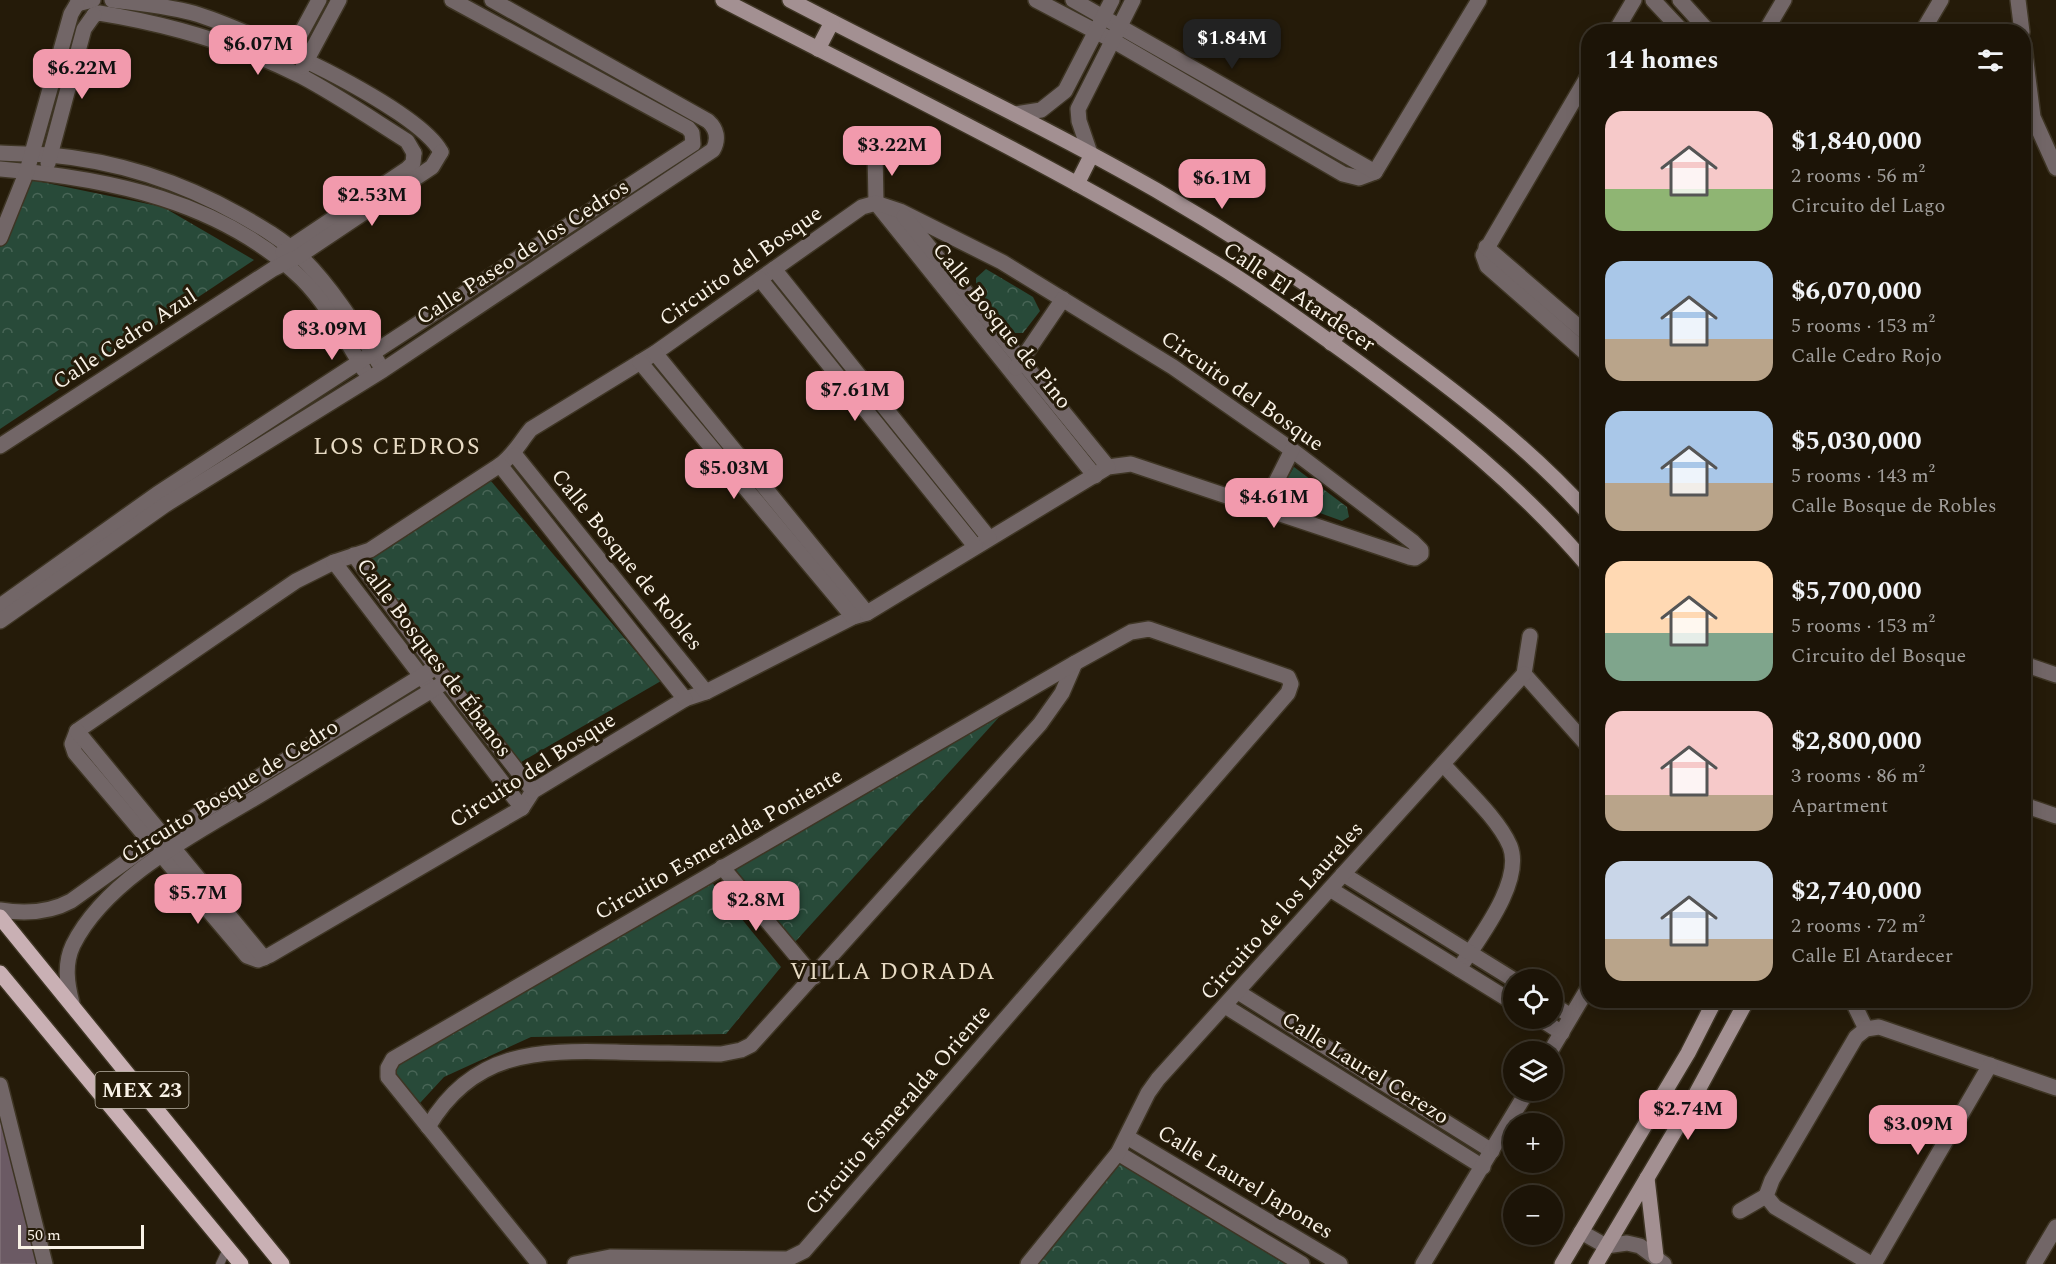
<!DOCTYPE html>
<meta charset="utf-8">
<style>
body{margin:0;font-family:Spectral,serif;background:#251d11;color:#f1f3f6;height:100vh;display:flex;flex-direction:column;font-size:22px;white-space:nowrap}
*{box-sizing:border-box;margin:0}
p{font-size:20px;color:#a09e9b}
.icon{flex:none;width:33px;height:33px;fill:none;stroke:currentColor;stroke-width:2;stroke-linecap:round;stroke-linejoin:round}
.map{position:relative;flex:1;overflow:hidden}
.sheet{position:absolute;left:1581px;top:24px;width:450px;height:984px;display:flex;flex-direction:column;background:#1c1407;border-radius:24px;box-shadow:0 3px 15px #0003,0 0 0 2px #3a3328}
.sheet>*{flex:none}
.buttons{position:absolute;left:1503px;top:969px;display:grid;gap:12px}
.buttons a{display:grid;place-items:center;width:60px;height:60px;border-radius:50%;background:#1c1407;box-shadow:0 3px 15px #0003,0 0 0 2px #3a3328;font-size:30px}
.scale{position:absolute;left:18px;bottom:15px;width:126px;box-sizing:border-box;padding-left:6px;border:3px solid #f9f2e7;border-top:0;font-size:16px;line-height:21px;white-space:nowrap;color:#f9f2e7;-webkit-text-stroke:4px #251b09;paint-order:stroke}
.price{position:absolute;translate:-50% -51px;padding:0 14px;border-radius:12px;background:#f29aad;color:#111;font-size:20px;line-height:39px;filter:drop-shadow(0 2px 3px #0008)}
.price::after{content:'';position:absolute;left:50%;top:36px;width:18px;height:14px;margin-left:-9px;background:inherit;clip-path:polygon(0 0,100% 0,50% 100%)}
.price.current{background:#222;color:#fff}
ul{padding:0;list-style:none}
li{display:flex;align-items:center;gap:18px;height:150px;padding:0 24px}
li span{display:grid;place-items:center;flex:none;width:168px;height:120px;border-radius:18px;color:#555}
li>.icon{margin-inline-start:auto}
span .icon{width:72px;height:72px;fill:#fffc;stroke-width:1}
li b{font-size:26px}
h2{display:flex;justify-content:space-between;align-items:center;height:72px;padding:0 24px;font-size:26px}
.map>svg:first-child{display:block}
.forest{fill:url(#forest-crowns)}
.building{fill:#6b5a64;stroke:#817278;stroke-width:1.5}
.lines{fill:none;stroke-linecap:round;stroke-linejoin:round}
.lane-casing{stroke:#3e3524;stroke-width:10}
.street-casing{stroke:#3e3524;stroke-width:18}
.secondary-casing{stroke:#3e3524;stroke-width:18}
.primary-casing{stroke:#3e3524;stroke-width:18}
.lane{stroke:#726667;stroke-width:8}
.street{stroke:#726667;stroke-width:15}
.secondary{stroke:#a39092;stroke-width:15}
.primary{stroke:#c9b0b4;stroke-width:15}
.labels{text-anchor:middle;stroke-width:6;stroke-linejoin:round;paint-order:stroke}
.shield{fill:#251b09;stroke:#b9b2a4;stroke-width:1.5}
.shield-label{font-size:21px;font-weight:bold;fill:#f9f2e7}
.street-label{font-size:22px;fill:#f9f2e7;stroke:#251b09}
.neighbourhood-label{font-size:24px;letter-spacing:1.5px;fill:#e8dbc4;stroke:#251b09}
</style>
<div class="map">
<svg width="2056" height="1264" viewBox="0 0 2056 1264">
<defs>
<pattern id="forest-crowns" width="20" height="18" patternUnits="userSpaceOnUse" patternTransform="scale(1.5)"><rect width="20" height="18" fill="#284a39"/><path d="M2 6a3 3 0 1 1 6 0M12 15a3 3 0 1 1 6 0" fill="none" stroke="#486556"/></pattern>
</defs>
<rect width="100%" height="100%" fill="#251b09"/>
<!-- forest -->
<g class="forest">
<polygon points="32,180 163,207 254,260 0,429 0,247"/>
<polygon points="986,269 1033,297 1040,311 1023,333 1015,333 976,289 976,278"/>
<polygon points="1294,467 1347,507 1349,517 1342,521 1276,497"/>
<polygon points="485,474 661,681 516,765 358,562"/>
<polygon points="1031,682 795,942 727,859"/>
<polygon points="710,880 781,967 726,1034 531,1037 444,1077 420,1103 388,1065"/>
<polygon points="1112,1157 1285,1264 1025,1264"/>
</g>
<!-- building -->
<polygon class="building" points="0,1118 39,1264 0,1264"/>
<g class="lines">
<defs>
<polyline id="lane" points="220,1264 228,1247"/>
<g id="street">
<path d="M 112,0 C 139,3 167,6 193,13 C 244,28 417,107 441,152"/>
<polyline points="1036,0 1112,40 1343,174 1359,178 1375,172 1479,0"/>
<polyline points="1073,0 1375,172"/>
<polyline points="1653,0 1683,32"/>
<polyline points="1680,0 1709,32"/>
<polyline points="2018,0 2022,32"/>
<polyline points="77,4 93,0"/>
<path d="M 94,15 L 99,13 C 168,24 237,44 301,76 C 337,95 372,119 407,141 L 414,153"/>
<polyline points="1615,32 1634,0"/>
<polyline points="1765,32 1784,0"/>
<polyline points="1922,32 1941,0"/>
<polyline points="2024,46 2033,117 2056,168"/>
<polyline points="286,61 319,0"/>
<polyline points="303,67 339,0"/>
<polyline points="1588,76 1483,255 1487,266 1588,355"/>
<polyline points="1015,114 1041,110 1065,91 1112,0"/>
<polyline points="875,151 876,203 1095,476"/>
<path d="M 0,153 C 17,154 33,154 50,155 C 117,161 181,182 240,215 C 261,227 282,239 300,256 C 331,286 355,325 378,362"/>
<polyline points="1091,156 1079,121 1078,109 1133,0"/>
<polyline points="48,163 84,29 94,15"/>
<path d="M 0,169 C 107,178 222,201 302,279 C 328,305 345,339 364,370"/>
<path d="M 876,203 L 900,211 L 1002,262 L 1173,367 L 1292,450 L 1413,542 L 1421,550 L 1421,554 L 1415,558 L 1409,557 L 1131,464 L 1108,467 L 867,613 L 853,617 L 706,692 L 685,699 L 533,791 L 522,808 L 270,955 L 258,960 L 247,956 L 75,753 L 72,744 L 77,731 L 296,581 L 334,562 L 370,550 L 500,465 C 514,455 520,442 531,429 L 655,353 L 862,207 Z"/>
<polyline points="904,216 1108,467"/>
<polyline points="0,238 27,171 71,14 77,4"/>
<polyline points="1486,247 1588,335"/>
<polyline points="283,252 407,169 413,163 414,153"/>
<polyline points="774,269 989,538"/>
<polyline points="760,279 975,546"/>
<polyline points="655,353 867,613"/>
<polyline points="640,362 853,617"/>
<polyline points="1016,368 1063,299"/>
<polyline points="0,446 273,269 299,256 432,167 441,152"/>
<polyline points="515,455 706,692"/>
<polyline points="500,465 685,699"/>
<polyline points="1263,508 1292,450"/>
<polyline points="354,555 436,667 533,791"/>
<polyline points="334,562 522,808"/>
<polyline points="0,606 157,494 693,144 692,133 688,128 452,0"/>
<path d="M 0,621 L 165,505 L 383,370 L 713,150 C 719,139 717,129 708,121 L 492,0"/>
<polyline points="2024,664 2056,675"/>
<polyline points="1524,674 1588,746"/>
<polyline points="1524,674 1530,636"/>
<polyline points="77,731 264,958"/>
<path d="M 1443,764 C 1463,787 1498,818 1510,846 C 1524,882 1478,939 1459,969"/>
<polyline points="2024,805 2056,816"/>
<polyline points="722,867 814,977"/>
<polyline points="1343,874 1514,980"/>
<polyline points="1330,889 1514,1003"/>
<path d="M 0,910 C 25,914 49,913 71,901 L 152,843 L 436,667"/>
<polyline points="1238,992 1492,1151"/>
<polyline points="1852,1000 1866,1029"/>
<path d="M 72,1003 C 67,984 64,964 73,945 C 108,875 203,830 268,790 C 327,754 387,717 447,681"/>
<polyline points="1552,1004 1571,1016"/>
<polyline points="1225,1006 1483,1167"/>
<polyline points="1539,1018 1562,1033"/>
<polyline points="1550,1052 1588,988"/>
<polyline points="0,1085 45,1264"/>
<path d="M 428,1127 C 473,1051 537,1050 616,1052 C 651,1053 686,1053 721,1054 L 741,1050 L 751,1045 L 1040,724 L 1062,693 L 1075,663"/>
<polyline points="1127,1137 1340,1264"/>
<polyline points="1118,1153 1302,1264"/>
<polyline points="1740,1211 1766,1196"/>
<polyline points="1581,1232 1606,1246 1627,1243 1640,1246 1664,1264"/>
<polyline points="539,1264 388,1077 388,1068 393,1059 1075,663 1131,632 1149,629 1288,677 1291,684 1288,693 804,1251 788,1259 610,1257 575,1264"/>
<polyline points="1028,1264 1118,1153 1148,1093 1158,1079 1524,674"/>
<polyline points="1423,1264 1528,1090"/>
<polyline points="1871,1264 1775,1207 1766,1196 1772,1180 1856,1037 1866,1029 1879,1027 2056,1088"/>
<polyline points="1874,1264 1990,1065"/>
<polyline points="2034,1264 2056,1227"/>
</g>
<g id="secondary">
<path d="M 723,0 C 889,86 1057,167 1216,264 C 1267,295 1315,331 1362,365 C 1445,426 1522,488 1588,566"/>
<path d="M 790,0 C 912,64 1037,122 1156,190 C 1240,239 1322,293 1400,351 C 1467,400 1533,452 1588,513"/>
<polyline points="818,49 832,22"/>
<polyline points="1077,184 1091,156"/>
<polyline points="1331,343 1352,316"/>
<polyline points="1647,1178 1656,1256"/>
<polyline points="1562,1264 1688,1053 1715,1000"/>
<polyline points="1596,1264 1685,1114 1747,1000"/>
</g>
<g id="primary">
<polyline points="0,917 282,1264"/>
<polyline points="0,973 241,1264"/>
</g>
</defs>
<!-- lane casing -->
<use href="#lane" class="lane-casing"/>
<!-- street casing -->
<use href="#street" class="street-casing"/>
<!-- secondary casing -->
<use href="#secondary" class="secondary-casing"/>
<!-- primary casing -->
<use href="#primary" class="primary-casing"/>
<!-- lane -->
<use href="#lane" class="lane"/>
<!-- street -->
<use href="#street" class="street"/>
<!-- secondary -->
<use href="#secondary" class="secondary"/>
<!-- primary -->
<use href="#primary" class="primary"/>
</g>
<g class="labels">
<!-- shield labels -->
<rect class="shield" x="95.5" y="1072" width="93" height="36" rx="4.5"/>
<g class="shield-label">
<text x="142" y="1097">MEX 23</text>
</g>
<!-- street labels -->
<g class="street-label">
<text transform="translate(522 251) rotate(-33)" y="8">Calle Paseo de los Cedros</text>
<text transform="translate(740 265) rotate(-35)" y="8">Circuito del Bosque</text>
<text transform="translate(1300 296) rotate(34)" y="8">Calle El Atardecer</text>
<text transform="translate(1003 325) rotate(51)" y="8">Calle Bosque de Pino</text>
<text transform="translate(124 338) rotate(-33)" y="8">Calle Cedro Azul</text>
<text transform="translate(1243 390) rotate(35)" y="8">Circuito del Bosque</text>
<text transform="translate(628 559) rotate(51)" y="8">Calle Bosque de Robles</text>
<text transform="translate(435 657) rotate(53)" y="8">Calle Bosques de Ébanos</text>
<text transform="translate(532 769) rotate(-33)" y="8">Circuito del Bosque</text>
<text transform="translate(229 790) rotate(-32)" y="8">Circuito Bosque de Cedro</text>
<text transform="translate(718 843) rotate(-30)" y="8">Circuito Esmeralda Poniente</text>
<text transform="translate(1281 910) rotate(-48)" y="8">Circuito de los Laureles</text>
<text transform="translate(1366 1067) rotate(32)" y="8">Calle Laurel Cerezo</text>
<text transform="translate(897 1109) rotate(-49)" y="8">Circuito Esmeralda Oriente</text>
<text transform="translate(1246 1181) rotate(31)" y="8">Calle Laurel Japones</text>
</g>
<!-- neighbourhood labels -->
<g class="neighbourhood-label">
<text x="397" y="454">LOS CEDROS</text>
<text x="893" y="979">VILLA DORADA</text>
</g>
</g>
</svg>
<div class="buttons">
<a><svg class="icon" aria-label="locate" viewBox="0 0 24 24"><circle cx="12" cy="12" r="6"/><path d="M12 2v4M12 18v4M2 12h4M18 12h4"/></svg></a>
<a><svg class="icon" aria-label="layers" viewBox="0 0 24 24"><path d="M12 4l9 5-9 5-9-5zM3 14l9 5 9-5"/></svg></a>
<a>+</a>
<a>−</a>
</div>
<div class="scale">50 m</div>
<b class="price current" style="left:1232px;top:70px">$1.84M</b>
<b class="price" style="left:258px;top:76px">$6.07M</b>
<b class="price" style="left:82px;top:100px">$6.22M</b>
<b class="price" style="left:892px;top:177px">$3.22M</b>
<b class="price" style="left:1222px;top:210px">$6.1M</b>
<b class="price" style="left:372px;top:227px">$2.53M</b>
<b class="price" style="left:332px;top:361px">$3.09M</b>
<b class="price" style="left:855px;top:422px">$7.61M</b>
<b class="price" style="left:734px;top:500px">$5.03M</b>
<b class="price" style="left:1274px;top:529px">$4.61M</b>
<b class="price" style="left:198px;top:925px">$5.7M</b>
<b class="price" style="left:756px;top:932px">$2.8M</b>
<b class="price" style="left:1688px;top:1141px">$2.74M</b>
<b class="price" style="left:1918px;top:1156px">$3.09M</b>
<section class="sheet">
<h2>14 homes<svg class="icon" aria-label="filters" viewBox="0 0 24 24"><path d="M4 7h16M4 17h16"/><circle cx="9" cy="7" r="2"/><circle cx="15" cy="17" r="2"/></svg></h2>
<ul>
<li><span style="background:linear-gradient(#f6c9c9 65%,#8fb573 0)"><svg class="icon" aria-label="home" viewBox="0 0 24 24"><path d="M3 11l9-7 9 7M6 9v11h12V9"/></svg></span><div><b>$1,840,000</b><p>2 rooms · 56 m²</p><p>Circuito del Lago</p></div></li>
<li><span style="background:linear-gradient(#a9c7e8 65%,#b9a48a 0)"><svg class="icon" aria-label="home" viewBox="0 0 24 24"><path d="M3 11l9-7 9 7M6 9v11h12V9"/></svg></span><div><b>$6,070,000</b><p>5 rooms · 153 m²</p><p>Calle Cedro Rojo</p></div></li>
<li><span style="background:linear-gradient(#a9c7e8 60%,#b9a48a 0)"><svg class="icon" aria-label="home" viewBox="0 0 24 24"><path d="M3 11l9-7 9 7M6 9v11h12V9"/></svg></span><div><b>$5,030,000</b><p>5 rooms · 143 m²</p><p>Calle Bosque de Robles</p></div></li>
<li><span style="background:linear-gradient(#ffd9b3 60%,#7fa58c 0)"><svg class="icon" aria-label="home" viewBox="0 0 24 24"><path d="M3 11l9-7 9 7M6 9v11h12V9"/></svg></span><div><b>$5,700,000</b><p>5 rooms · 153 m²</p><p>Circuito del Bosque</p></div></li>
<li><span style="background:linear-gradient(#f6c9c9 70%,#b9a48a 0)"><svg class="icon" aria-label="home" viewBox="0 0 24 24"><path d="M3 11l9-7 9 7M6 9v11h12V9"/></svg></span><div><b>$2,800,000</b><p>3 rooms · 86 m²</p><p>Apartment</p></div></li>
<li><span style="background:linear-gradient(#c9d6e8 65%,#b9a48a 0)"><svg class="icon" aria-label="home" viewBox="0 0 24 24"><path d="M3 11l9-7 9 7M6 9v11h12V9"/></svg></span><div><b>$2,740,000</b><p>2 rooms · 72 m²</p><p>Calle El Atardecer</p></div></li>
</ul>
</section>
</div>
